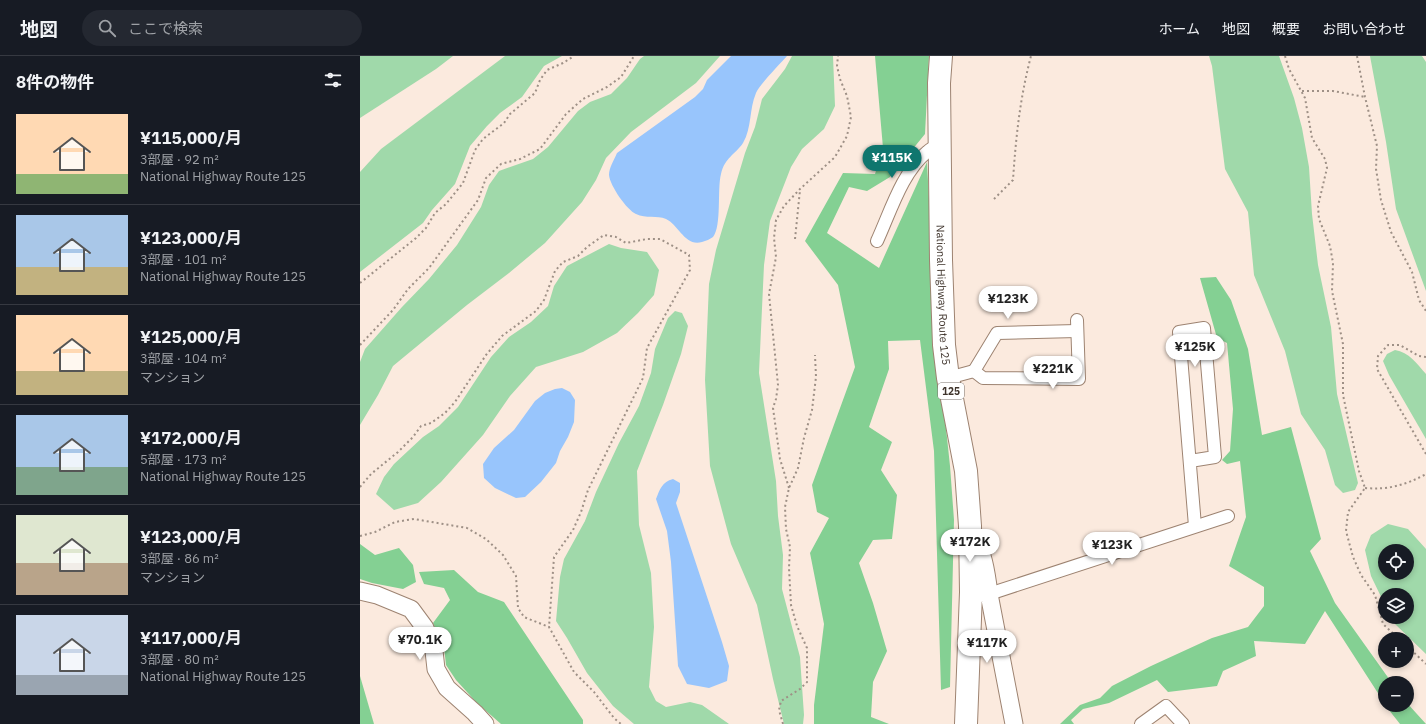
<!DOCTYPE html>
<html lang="ja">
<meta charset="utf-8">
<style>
body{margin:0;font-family:"IBM Plex Sans","Noto Sans JP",sans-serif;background:#242831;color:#f1f3f6;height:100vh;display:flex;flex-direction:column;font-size:15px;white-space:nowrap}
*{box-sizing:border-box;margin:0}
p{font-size:13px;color:#9ea1a6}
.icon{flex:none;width:22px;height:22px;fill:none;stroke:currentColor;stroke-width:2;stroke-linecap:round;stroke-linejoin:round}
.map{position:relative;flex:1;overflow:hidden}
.details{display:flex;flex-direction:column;background:#171b24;width:360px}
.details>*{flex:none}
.controls{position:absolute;left:1018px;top:488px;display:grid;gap:8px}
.controls a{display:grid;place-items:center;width:36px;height:36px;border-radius:50%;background:#171b24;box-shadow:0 2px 6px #0003;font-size:20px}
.price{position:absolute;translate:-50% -34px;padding:0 9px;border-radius:14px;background:#fff;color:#222;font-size:13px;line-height:26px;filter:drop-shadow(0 1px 2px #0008)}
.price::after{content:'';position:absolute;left:50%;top:24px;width:12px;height:9px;margin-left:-6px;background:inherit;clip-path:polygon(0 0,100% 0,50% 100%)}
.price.on{background:#0f766e;color:#fff}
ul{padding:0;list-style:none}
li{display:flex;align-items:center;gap:12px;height:100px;padding:0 16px}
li+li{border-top:1px solid #363941}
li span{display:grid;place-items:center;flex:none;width:112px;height:80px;border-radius:0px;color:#555}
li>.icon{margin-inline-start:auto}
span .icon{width:48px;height:48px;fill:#fffc;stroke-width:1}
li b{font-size:17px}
h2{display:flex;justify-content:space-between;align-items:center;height:48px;padding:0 16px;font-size:17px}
header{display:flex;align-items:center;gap:24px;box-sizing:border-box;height:56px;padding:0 20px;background:#171b24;border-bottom:1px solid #363941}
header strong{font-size:19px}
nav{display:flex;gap:22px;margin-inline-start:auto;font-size:14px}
.search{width:280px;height:36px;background:#242831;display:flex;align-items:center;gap:10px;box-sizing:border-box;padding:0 14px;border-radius:22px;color:#9ea1a6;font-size:15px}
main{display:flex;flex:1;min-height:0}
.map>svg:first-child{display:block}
.green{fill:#a0d9aa;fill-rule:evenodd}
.forest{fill:#84d093}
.water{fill:#98c5fc}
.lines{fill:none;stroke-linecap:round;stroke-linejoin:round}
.street-casing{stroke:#9d8371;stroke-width:14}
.secondary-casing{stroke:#9d8371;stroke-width:19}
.highway-casing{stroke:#9d8371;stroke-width:24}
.path{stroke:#9e9086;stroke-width:2;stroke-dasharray:2 3;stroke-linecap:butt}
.street{stroke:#fff;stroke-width:12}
.secondary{stroke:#fff;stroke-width:17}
.highway{stroke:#fff;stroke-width:22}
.labels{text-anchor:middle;stroke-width:4;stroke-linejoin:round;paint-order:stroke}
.shield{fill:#fff;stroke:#78706b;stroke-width:1}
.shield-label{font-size:10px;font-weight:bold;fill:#3e332b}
.street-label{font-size:11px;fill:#3e332b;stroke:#fff}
</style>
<header>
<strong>地図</strong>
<div class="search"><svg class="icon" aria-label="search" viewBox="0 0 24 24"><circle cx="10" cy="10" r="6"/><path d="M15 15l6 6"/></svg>ここで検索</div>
<nav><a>ホーム</a><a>地図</a><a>概要</a><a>お問い合わせ</a></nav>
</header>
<main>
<section class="details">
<h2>8件の物件<svg class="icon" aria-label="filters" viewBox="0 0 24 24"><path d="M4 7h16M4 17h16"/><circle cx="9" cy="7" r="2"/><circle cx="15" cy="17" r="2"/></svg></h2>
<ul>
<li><span style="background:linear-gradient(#ffd9b3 75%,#8fb573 0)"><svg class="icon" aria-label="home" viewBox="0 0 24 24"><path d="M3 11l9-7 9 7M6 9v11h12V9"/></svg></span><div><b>¥115,000/月</b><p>3部屋 · 92 m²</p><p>National Highway Route 125</p></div></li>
<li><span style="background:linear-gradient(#a9c7e8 65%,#c2b280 0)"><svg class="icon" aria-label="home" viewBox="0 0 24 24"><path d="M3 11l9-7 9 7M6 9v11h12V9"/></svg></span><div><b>¥123,000/月</b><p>3部屋 · 101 m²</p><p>National Highway Route 125</p></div></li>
<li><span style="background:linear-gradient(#ffd9b3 70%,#c2b280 0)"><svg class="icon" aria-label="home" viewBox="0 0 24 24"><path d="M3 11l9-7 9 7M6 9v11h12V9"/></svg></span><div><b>¥125,000/月</b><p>3部屋 · 104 m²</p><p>マンション</p></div></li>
<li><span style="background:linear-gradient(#a9c7e8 65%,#7fa58c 0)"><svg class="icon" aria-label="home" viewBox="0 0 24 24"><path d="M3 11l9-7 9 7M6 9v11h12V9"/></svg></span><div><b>¥172,000/月</b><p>5部屋 · 173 m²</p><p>National Highway Route 125</p></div></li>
<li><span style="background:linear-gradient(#dfe7d0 60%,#b9a48a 0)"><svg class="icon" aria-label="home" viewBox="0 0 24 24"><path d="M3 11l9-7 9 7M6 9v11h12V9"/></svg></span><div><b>¥123,000/月</b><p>3部屋 · 86 m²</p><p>マンション</p></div></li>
<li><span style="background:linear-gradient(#c9d6e8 75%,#9aa5b1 0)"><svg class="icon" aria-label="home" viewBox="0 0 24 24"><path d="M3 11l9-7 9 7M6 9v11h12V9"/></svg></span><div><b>¥117,000/月</b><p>3部屋 · 80 m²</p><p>National Highway Route 125</p></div></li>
</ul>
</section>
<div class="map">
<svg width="1066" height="668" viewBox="0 0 1066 668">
<rect width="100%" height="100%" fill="#fbeade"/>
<!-- green -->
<g class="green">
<polygon points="0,0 93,0 76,13 0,62"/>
<polygon points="145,0 202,0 184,10 162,41 140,57 127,70 110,90 95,128 72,154 63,167 0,216 0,116 21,93"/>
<polygon points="284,0 360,0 336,27 271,76 246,102 236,124 222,146 185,187 149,217 107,249 33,310 18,339 0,369 0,306 5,293 42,251 69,223 97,189 121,151 129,129 139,115 173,103 188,91 218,55 230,46 251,38 267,22 280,3"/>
<polygon points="432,0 473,0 475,50 464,73 442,93 431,111 410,165 404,209 399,317 416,425 418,460 423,499 422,533 440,601 444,659 443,668 424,668 413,623 397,549 371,488 350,410 345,324 349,228 356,194 385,97 395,71 402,43 425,13"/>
<polygon points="849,0 919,0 934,42 942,72 949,111 952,158 958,209 971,271 977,338 998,427 995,434 983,437 975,429 965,394 941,358 925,295 894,219 888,156 865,113 852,10"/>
<polygon points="1010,0 1062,0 1066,6 1066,235 1036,153 1026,86"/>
<polygon points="249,188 261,192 287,196 299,214 294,239 278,257 257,277 223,296 176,311 150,340 123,379 81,426 58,447 34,454 16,438 24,421 34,408 63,381 79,370 98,351 131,301 149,281 171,266 188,250 194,230 207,210"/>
<polygon points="315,255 322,257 328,270 321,298 303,349 277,415 279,469 291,517 294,571 289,631 296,645 306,651 330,646 342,649 369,668 274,668 253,650 227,617 207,582 196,565 200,521 204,503 225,465 236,436 259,387 279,350 291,317 295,293 308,262"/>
<path d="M 1035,294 C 1049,296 1057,308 1066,318 L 1066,383 L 1029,319 L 1023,305 L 1027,298 Z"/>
<path d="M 1028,468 L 1048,473 L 1066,493 L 1066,598 L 1035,568 L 1031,561 L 1047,561 L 1047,539 L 1025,539 L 1025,549 L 1011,520 L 1005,494 L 1011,479 ZM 1025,495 L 1047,495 L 1047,517 L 1025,517 Z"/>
</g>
<!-- forest -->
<g class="forest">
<polygon points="515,0 569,0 565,78 530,121 507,135 489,131 467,177 519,212 567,106 576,278 590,410 594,464 590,631 581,634 574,395 560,284 528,285 529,313 509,371 532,386 521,414 537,439 532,483 513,484 499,507 513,547 527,595 513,626 511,661 529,668 454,668 454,649 464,568 450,497 469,462 457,456 452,429 495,311 478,229 445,185 483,117 515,118 523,92"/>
<polygon points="856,221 871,244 888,293 902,379 931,371 961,483 950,495 975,547 1032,627 1025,627 1025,648 965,555 945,588 894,585 896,600 863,615 857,630 808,636 797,624 749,647 723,653 711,664 714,668 700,668 720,649 740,642 752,630 791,610 852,582 888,571 904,550 904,531 869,510 886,461 880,405 867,408 862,404 870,395 873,353 867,287 857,282 840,222"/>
<polygon points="0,488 15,499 39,492 53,509 56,526 43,533 12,527 0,523"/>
<polygon points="94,514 118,536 144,546 223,664 223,668 141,668 117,647 96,624 86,609 84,591 73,567 90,544 84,532 64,528 59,516"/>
<polygon points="0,620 14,668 0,668"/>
<polygon points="1047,647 1066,668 1040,668 1025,649 1047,649"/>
</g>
<!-- water -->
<g class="water">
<path d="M 371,0 L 427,0 C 420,8 400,28 396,37 C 389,53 392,72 383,87 C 375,99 365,101 361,118 C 357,133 362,170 353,181 C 350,183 346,185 342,186 C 325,191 319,169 306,163 C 297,159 286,163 276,158 C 267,154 250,130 249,119 C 249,112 254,104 257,97 L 335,41 L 343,33 L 347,24 Z"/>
<polygon points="202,332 210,336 215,344 214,366 208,381 200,395 196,407 181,426 165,441 156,442 135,432 124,422 123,408 134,392 154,374 175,345 185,337 195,333"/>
<path d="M 313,423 L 320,427 L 320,436 L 316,447 L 362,586 L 369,610 L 367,625 L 349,632 L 327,628 L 318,610 L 311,506 L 307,475 L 296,443 C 300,433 302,426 313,423 Z"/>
</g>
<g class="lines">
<defs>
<g id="street">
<path d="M 517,185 C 530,157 542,116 567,96 C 571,92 576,90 580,87"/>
<polyline points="614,315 637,277 717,275"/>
<polyline points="588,322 614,315 623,322 719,323 717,264"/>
<polyline points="830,405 855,401 844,272 819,276 835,470"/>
<polyline points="629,538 868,460"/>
<polyline points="781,668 806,650 823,668"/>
</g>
<g id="secondary">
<path d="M 612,474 C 623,497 626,513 629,538"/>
<polyline points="0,535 17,539 51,553 65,572 74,595 76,613 87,632 115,657 125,668"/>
<polyline points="611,536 629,538 654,668"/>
</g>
<g id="highway">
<path id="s1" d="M 581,0 L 579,27 L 581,204 L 584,289 L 588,322 L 606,415 L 610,470 L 611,536 L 606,668"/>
</g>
</defs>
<!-- street casing -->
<use href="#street" class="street-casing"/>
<!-- secondary casing -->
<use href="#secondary" class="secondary-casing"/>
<!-- highway casing -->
<use href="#highway" class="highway-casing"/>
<!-- path -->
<g class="path">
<polyline points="925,0 929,13 945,42 952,82 965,103 967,112 958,150 959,163 970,190 973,207 972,235 983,288 983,339 999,415 1005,432 988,456 986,475 993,501 1001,519 1015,539 1023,568 1039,583"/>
<polyline points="997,0 1005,41 1017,90 1016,113 1021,144 1031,176 1052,216 1059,244 1066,255"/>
<polyline points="942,35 973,35 1005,41"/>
<path d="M 634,143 L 653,124 C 656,80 660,42 671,0"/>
<polyline points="435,183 440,134"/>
<polyline points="0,227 56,182 66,172 75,157 86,148 103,127 115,94 123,83 144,67 150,58 175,37 180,24 187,14 203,7 214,0"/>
<polyline points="0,289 33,254 48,233 69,212 118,144 126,122 141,108 160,103 180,93 206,58 223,43 247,31 261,21 274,0"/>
<polyline points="1066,301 1059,300 1040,289 1028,289 1018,300 1017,313 1066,398"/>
<polyline points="0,431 11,418 38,396 53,381 61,370 71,367 85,357 95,346 126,299 142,280 176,255 184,244 195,215 203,206 218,200 227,191 244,179 256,181 266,187 287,183 300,183 329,199 330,214 287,292 283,322 228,434 221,456 213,474 194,501 189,571"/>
<polyline points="429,432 420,403 413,352 416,343 418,329 409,238 414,212 416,201 414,182 416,164 424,150 440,133 475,101 487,80 491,61 487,40 480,23 477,10 478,0"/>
<path d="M 1005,432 C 1028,434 1046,429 1066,418"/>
<polyline points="0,480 15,476 35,466 54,463 107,472 126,483 143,499 156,520 158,552 164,561 189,571 214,616 234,636 254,662 261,668"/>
<polyline points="1047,590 1066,608"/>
<polyline points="423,668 419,654 421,645 440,633 447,626 447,592 437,570 431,549 429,512 430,491 426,473 425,451 429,432 438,412 444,382 452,354 456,321 455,299"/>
</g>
<!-- street -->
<use href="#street" class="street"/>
<!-- secondary -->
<use href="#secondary" class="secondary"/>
<!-- highway -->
<use href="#highway" class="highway"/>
</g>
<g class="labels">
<!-- shield labels -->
<rect class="shield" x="578" y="327" width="26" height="16" rx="3"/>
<g class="shield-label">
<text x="591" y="339">125</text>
</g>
<!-- street labels -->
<g class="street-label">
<text dy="4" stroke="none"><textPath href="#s1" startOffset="239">National Highway Route 125</textPath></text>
</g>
</g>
</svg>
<div class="controls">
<a><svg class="icon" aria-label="locate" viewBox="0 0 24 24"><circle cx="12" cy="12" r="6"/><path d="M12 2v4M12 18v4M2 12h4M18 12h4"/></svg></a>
<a><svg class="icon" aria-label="layers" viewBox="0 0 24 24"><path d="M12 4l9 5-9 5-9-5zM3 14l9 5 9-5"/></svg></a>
<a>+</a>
<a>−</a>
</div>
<b class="price on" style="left:532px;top:123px">¥115K</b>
<b class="price" style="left:648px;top:264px">¥123K</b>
<b class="price" style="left:835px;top:312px">¥125K</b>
<b class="price" style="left:693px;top:334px">¥221K</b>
<b class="price" style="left:610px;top:507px">¥172K</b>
<b class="price" style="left:752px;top:510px">¥123K</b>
<b class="price" style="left:60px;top:605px">¥70.1K</b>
<b class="price" style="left:627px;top:608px">¥117K</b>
</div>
</main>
